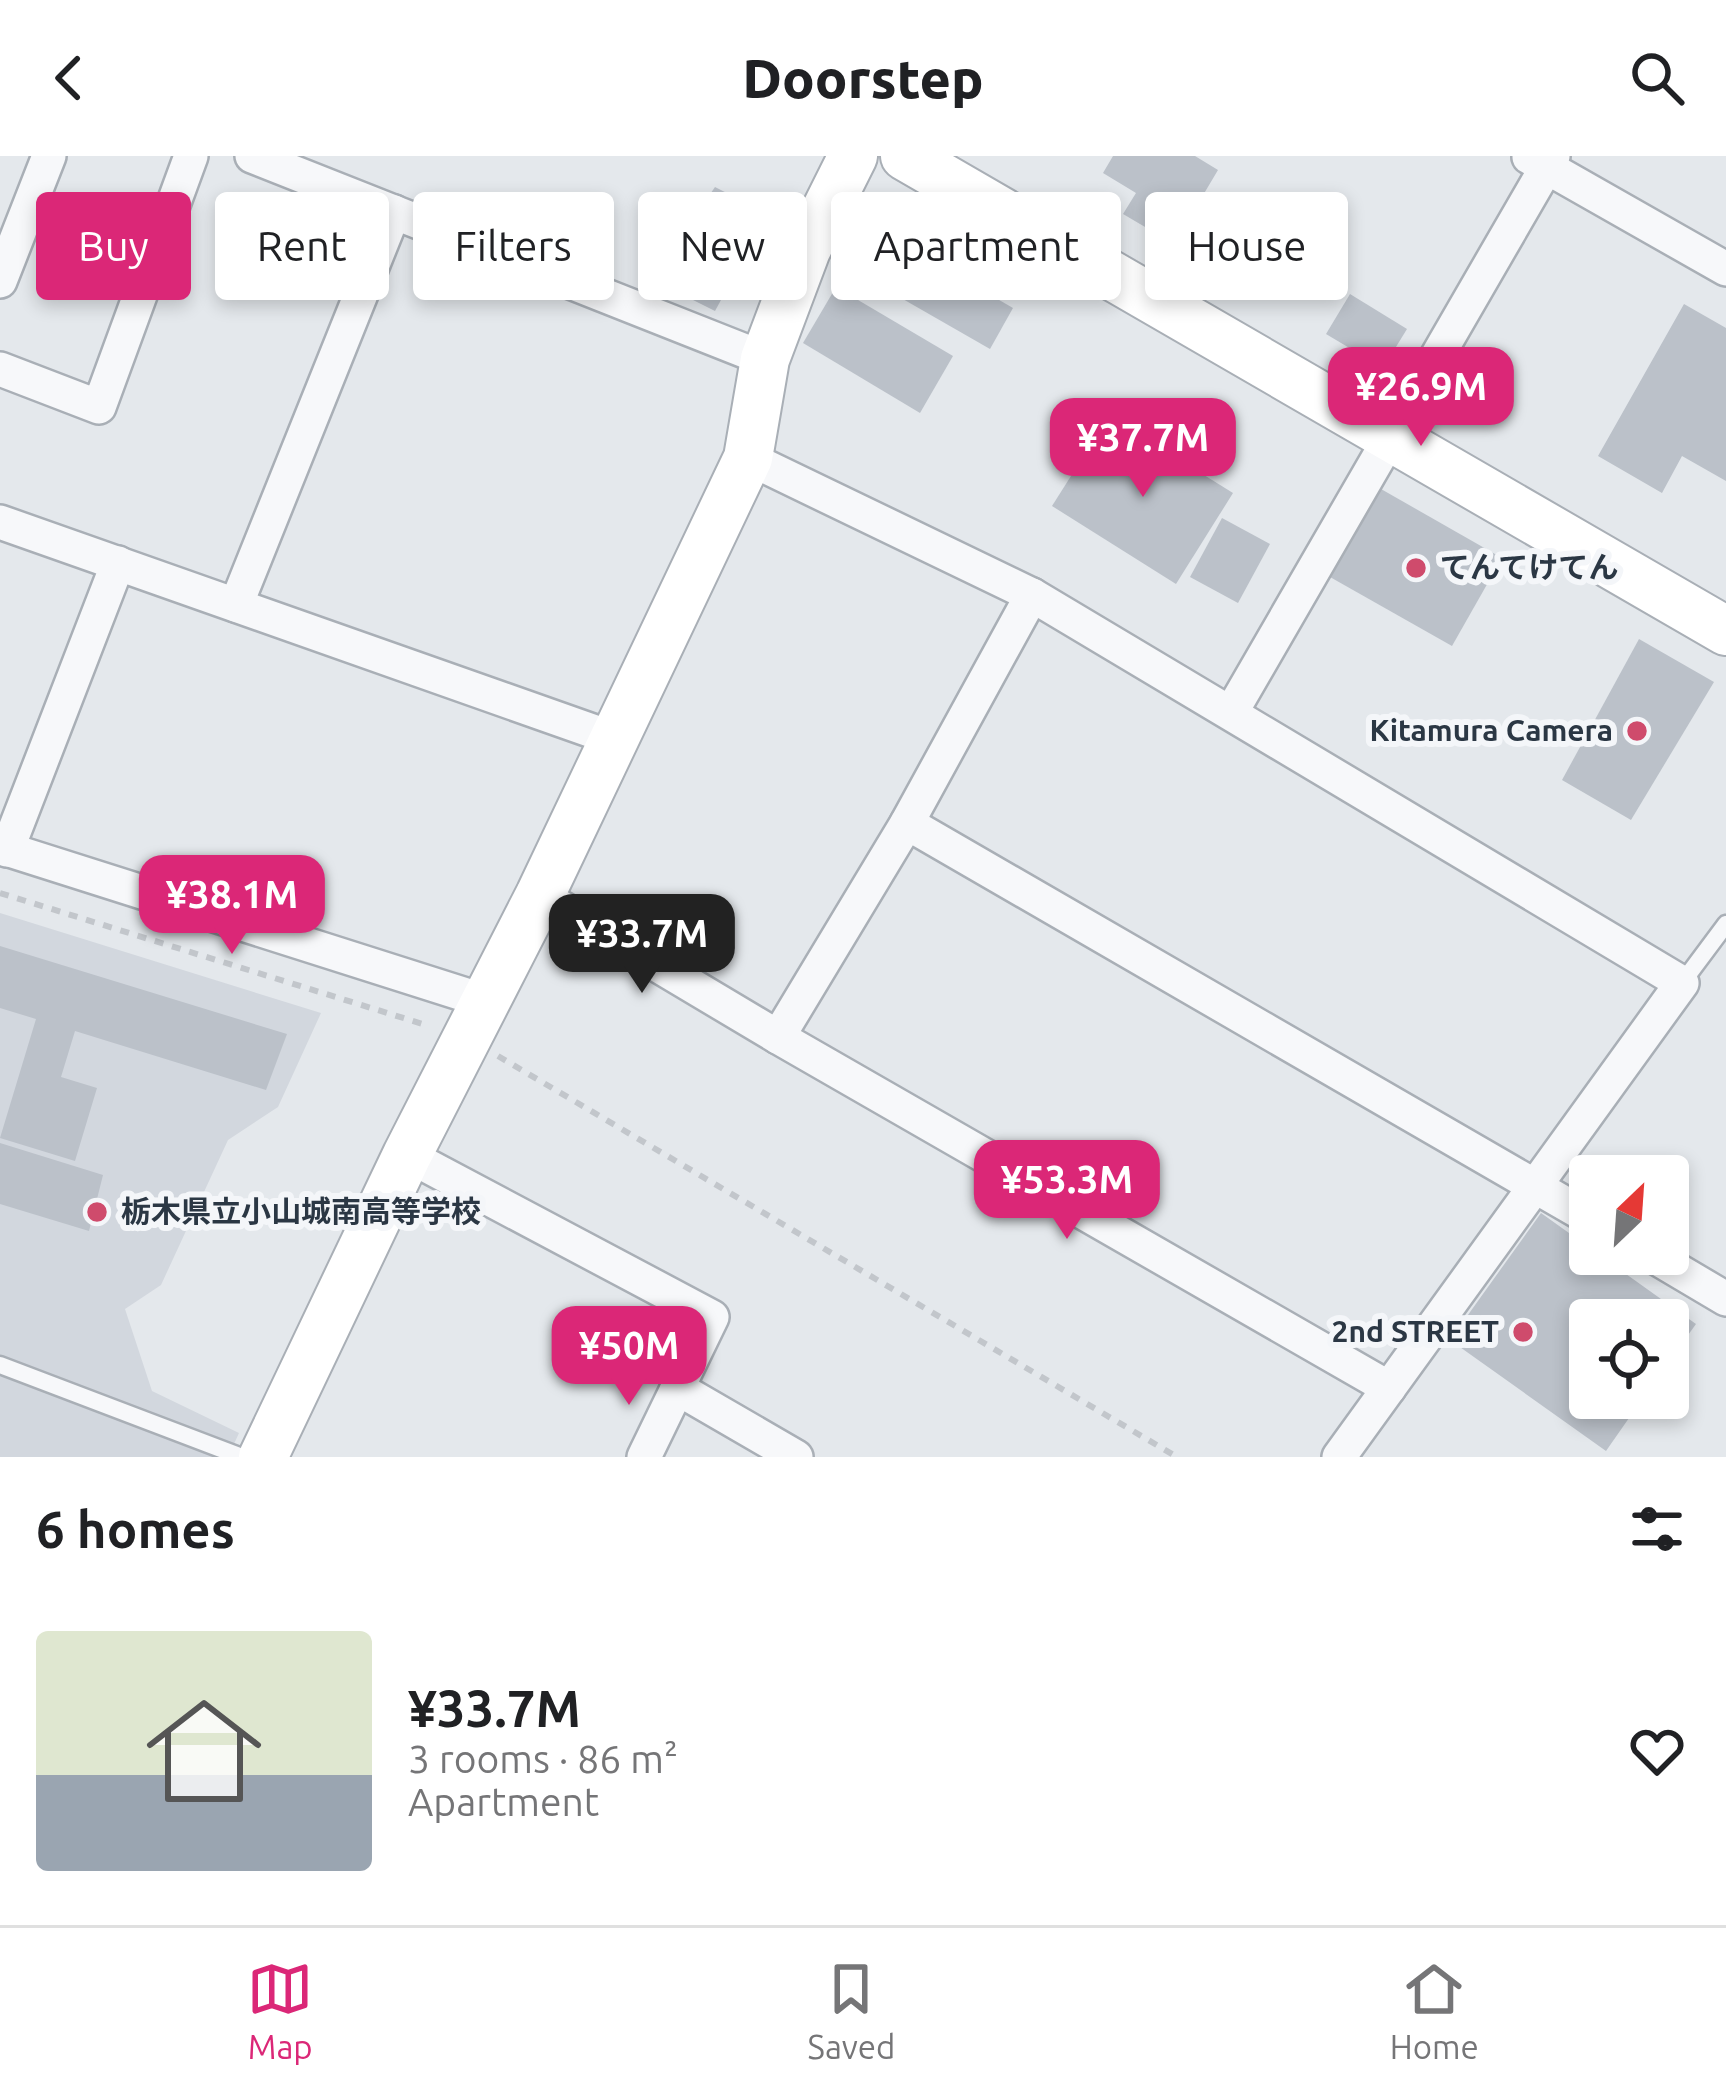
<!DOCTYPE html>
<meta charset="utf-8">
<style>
body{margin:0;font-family:Ubuntu,"Noto Sans JP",sans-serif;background:#f6f6f6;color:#202124;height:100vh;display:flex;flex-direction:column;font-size:45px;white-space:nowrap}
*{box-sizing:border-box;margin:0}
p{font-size:39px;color:#757577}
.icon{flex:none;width:66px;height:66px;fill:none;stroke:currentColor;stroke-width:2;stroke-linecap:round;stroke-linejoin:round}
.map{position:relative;height:1301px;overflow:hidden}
.side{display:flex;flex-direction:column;background:#fff;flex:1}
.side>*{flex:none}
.hud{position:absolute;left:36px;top:36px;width:1656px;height:108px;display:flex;gap:24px}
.needle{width:78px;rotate:25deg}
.tools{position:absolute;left:1569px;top:999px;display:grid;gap:24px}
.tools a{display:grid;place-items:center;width:120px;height:120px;border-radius:12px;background:#fff;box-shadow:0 6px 18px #0003;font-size:60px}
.price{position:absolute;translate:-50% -102px;padding:0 27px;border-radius:24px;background:#db2777;color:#fff;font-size:39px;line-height:78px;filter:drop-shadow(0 3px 6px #0008)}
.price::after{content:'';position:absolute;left:50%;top:72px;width:36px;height:27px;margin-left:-18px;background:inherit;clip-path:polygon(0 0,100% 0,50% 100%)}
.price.active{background:#222;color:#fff}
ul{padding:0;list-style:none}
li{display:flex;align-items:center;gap:36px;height:300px;padding:0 36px}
li span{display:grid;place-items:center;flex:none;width:336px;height:240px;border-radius:12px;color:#555}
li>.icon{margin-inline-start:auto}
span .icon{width:144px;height:144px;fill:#fffc;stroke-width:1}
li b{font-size:51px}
h2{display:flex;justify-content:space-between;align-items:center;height:144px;padding:0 36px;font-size:51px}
.tag{padding:0 42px;border-radius:12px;background:#fff;box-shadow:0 6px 18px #0003;font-size:42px;line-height:108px}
.tag.active{background:#db2777;color:#fff}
header{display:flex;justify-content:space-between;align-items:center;height:156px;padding:0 36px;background:#fff;font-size:54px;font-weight:800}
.menu{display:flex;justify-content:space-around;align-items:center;height:168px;border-top:3px solid #e0e0e0;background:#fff;font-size:33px;color:#757577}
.menu a{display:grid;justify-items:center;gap:6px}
.menu .active{color:#db2777}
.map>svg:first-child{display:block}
.built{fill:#d2d7de}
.building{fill:#bbc1c9}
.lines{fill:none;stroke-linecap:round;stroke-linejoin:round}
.lane-casing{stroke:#a9afb6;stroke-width:21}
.street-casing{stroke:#a9afb6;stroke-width:38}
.secondary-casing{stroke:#a9afb6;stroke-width:52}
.path{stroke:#c2c6cb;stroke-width:6;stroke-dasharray:9 9;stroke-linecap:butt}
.lane{stroke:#f7f8fa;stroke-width:16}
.street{stroke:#f7f8fa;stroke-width:33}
.secondary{stroke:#fff;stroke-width:48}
.poi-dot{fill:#cf4b6c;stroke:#f4f6f9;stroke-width:4.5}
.labels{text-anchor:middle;stroke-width:12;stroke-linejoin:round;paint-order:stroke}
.poi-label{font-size:30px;font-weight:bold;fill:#2b3744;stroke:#f4f6f9;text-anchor:start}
</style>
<header><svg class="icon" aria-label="back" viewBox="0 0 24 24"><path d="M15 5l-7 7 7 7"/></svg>Doorstep<svg class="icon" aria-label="search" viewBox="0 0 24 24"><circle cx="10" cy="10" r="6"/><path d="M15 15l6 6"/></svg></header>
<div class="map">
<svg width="1726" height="1301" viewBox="0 0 1726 1301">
<rect width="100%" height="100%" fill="#e4e8ec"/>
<!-- built -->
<polygon class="built" points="0,757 321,857 278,951 228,984 161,1129 125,1153 152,1235 239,1277 228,1301 0,1301"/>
<!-- building -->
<g class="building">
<polygon points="1113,0 1195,0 1218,14 1174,88 1123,58 1136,37 1103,17"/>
<polygon points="715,31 768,58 715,155 659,127 684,76"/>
<polygon points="871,70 1013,152 990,193 847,111"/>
<polygon points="836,131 953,200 920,257 803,187"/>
<polygon points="1350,138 1407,173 1383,212 1326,178"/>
<polygon points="1684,148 1726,172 1726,325 1682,300 1662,337 1598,300"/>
<polygon points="1109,260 1233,337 1176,428 1052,350"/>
<polygon points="1381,333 1502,402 1452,490 1330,421"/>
<polygon points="1222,362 1270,388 1238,447 1190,421"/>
<polygon points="1639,483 1714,526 1631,664 1562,624"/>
<polygon points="0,790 287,878 266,934 75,875 61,921 97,932 75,1005 0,982 36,863 0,852"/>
<polygon points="0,987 103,1019 89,1075 0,1048"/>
<polygon points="1541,1057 1590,1092 1590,1098 1598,1098 1696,1168 1668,1207 1668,1164 1590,1164 1590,1242 1643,1242 1606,1295 1450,1184"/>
</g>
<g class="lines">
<defs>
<g id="lane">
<polyline points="1682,827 1726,768"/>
<polyline points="0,1209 242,1301"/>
</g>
<g id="street">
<polyline points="252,0 765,203"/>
<polyline points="1529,1 1726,113"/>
<polyline points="0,125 49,0"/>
<polyline points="0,213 99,251 191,0"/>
<polyline points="748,302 1032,439 1682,827 1339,1301"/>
<polyline points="0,366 615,583"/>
<polyline points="236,449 394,56"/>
<polyline points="1232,555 1553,0"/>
<polyline points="907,667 1590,1062"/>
<polyline points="0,691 485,845"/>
<polyline points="7,694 118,407"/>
<polyline points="540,739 778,881 1389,1232"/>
<polyline points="778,881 907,667 1032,439"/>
<polyline points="407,999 712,1161 644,1301"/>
<polyline points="1650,1098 1726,1143"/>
<polyline points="677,1232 796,1301"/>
</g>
<g id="secondary">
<polyline points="905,0 1726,475"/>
<polyline points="263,1301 407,999 540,739 748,302 765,203 806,94 853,0"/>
</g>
</defs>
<!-- lane casing -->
<use href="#lane" class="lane-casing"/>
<!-- street casing -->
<use href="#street" class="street-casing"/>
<!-- secondary casing -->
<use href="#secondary" class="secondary-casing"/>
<!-- path -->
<g class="path">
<polyline points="0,737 426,869"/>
<polyline points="498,900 1177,1301"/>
</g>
<!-- lane -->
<use href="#lane" class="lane"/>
<!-- street -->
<use href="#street" class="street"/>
<!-- secondary -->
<use href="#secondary" class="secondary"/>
</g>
<!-- markers -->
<g class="poi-dot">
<circle cx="1416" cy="412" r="12"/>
<circle cx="1637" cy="575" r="12"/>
<circle cx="97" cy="1056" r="12"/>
<circle cx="1523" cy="1176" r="12"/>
</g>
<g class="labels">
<!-- poi labels -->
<g class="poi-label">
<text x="1440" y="422">てんてけてん</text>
<text x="1613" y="585" text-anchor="end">Kitamura Camera</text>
<text x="121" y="1066">栃木県立小山城南高等学校</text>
<text x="1499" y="1186" text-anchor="end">2nd STREET</text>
</g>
</g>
</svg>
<div class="tools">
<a><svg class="needle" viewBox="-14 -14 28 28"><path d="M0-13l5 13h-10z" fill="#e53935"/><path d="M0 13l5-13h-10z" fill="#757577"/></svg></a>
<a><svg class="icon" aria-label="locate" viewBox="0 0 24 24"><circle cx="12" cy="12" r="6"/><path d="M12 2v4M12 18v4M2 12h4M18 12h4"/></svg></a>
</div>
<b class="price" style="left:1421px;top:293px">¥26.9M</b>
<b class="price" style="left:1143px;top:344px">¥37.7M</b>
<b class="price" style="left:232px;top:801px">¥38.1M</b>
<b class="price active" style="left:642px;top:840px">¥33.7M</b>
<b class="price" style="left:1067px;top:1086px">¥53.3M</b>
<b class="price" style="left:629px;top:1252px">¥50M</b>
<div class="hud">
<a class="tag active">Buy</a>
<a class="tag">Rent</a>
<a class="tag">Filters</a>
<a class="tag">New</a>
<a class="tag">Apartment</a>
<a class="tag">House</a>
</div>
</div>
<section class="side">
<h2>6 homes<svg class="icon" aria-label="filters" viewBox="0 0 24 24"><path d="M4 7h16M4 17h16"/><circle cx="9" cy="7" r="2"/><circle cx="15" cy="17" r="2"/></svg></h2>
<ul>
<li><span style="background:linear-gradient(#dfe7d0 60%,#9aa5b1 0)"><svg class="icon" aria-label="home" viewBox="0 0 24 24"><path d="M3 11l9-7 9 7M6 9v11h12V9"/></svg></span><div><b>¥33.7M</b><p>3 rooms · 86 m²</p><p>Apartment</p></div><svg class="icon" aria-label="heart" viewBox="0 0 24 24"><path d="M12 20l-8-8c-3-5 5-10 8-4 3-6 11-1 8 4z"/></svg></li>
</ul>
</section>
<nav class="menu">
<a class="active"><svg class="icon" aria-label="map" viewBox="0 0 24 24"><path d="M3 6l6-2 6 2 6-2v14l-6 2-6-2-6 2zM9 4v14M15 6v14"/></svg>Map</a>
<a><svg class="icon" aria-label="saved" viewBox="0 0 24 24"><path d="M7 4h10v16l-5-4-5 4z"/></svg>Saved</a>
<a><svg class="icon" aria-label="home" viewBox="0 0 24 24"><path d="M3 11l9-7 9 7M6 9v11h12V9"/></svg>Home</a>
</nav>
